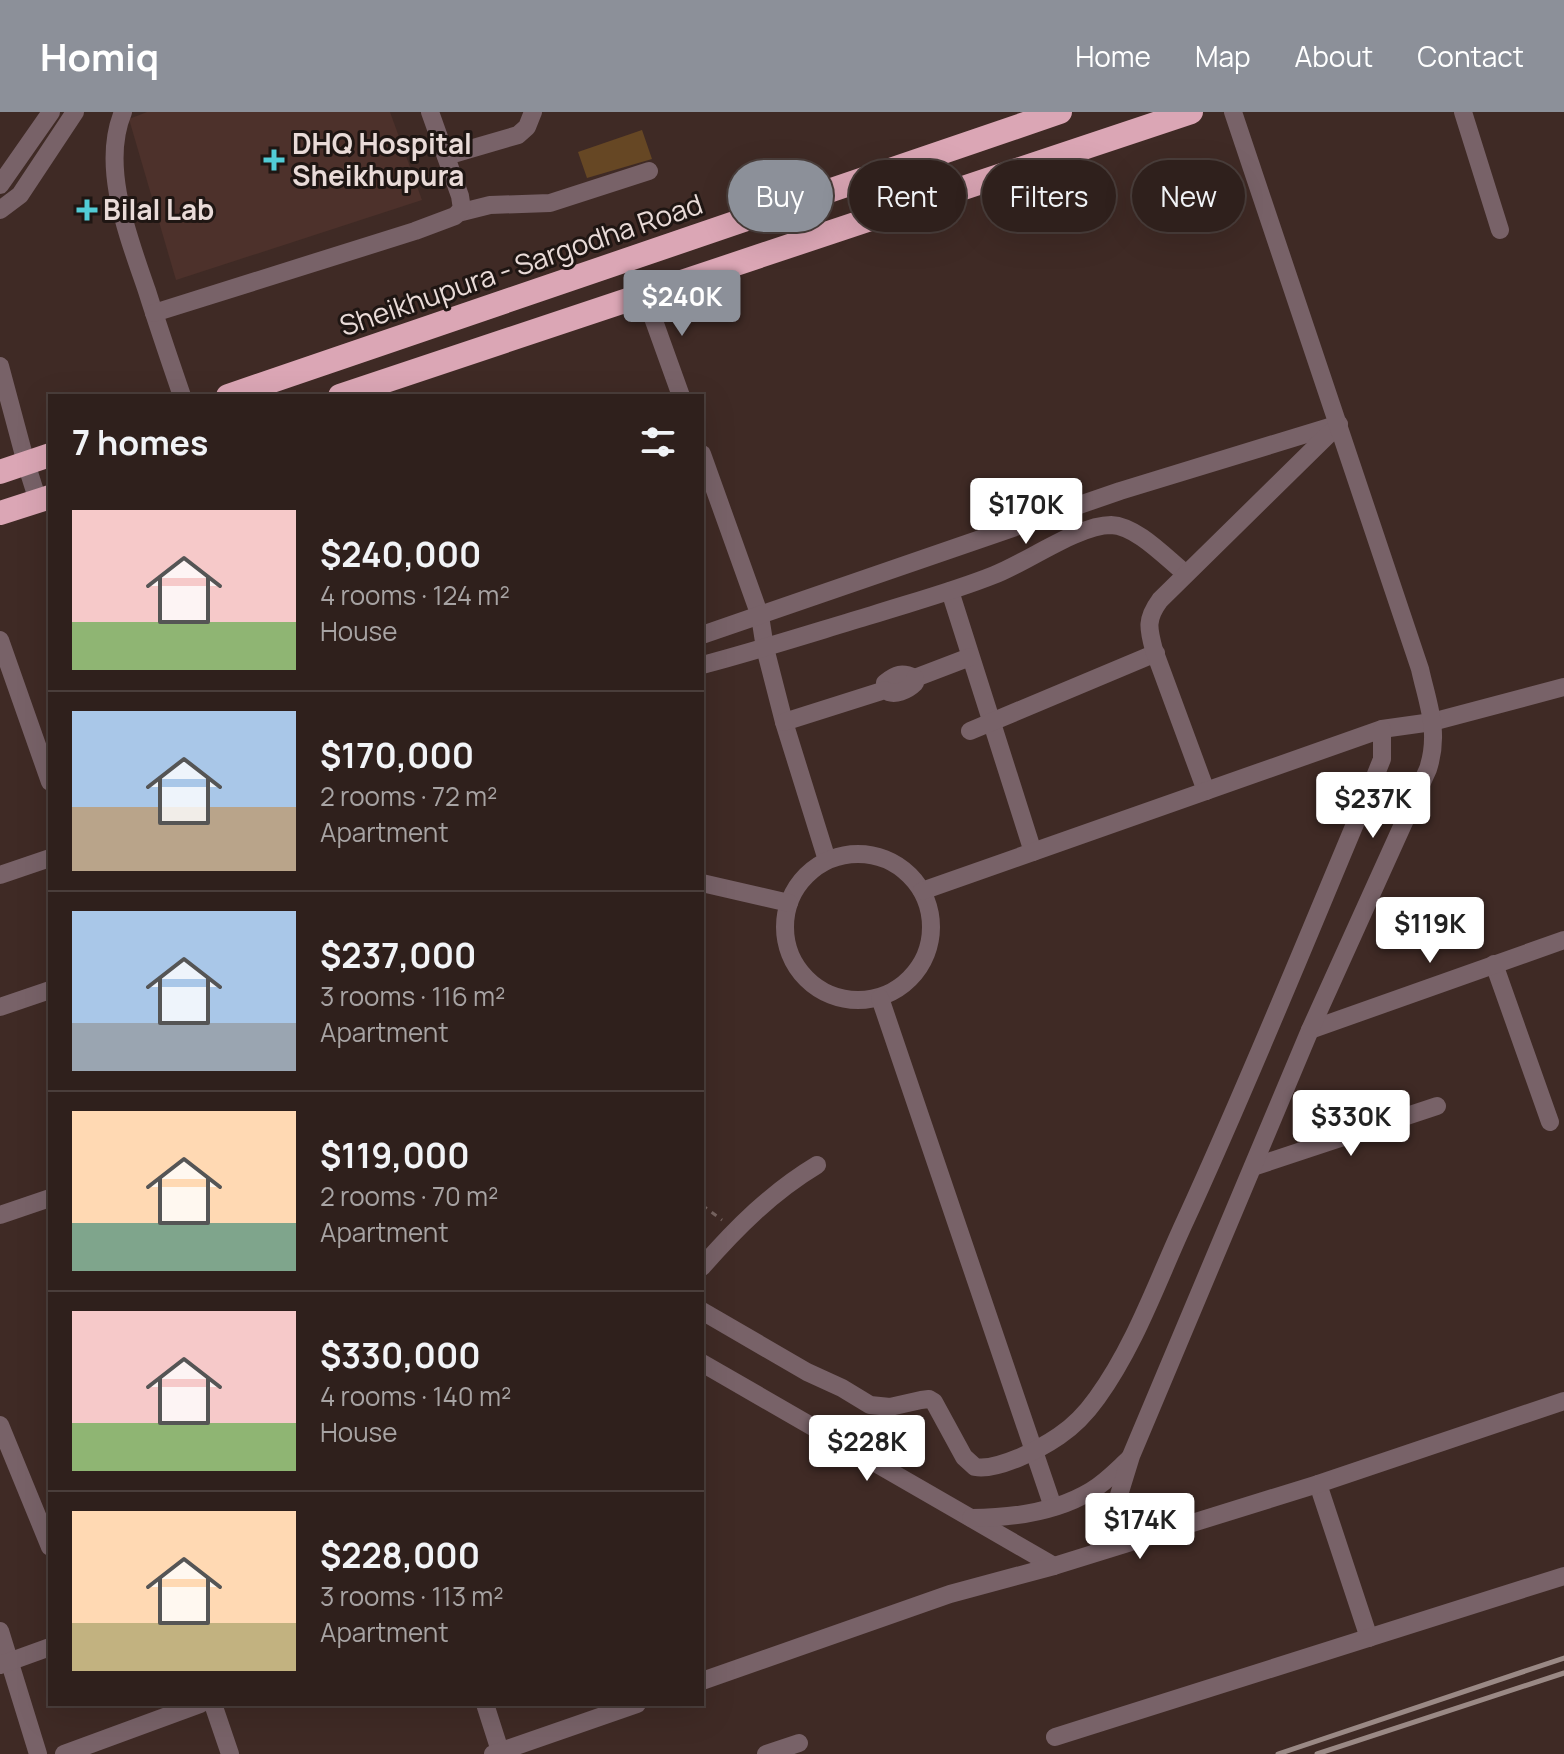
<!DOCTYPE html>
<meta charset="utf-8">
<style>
body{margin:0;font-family:Manrope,sans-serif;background:#372825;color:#f1f3f6;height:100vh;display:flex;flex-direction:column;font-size:30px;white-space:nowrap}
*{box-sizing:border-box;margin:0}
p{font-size:26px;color:#a7a3a3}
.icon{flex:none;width:44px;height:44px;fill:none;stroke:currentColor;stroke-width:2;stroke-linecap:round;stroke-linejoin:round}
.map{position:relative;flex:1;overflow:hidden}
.details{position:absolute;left:48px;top:282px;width:656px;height:1312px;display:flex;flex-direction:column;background:#2f201c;border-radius:0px;box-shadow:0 8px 32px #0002,0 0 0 2px #4a3e3b}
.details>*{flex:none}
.banner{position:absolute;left:728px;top:48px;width:716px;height:72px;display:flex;gap:16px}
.price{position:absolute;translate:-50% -68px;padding:0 18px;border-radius:8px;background:#fff;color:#222;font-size:26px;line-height:52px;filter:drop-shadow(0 2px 4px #0008)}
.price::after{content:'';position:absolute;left:50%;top:48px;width:24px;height:18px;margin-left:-12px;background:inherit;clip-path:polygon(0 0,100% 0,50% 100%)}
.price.current{background:#8c9099;color:#fff}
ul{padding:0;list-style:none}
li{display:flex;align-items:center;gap:24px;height:200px;padding:0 24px}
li+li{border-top:2px solid #4a3e3b}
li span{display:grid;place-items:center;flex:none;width:224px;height:160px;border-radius:0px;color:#555}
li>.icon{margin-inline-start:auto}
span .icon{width:96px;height:96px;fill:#fffc;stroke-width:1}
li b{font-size:34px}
h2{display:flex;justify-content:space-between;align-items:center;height:96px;padding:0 24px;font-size:34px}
.tag{padding:0 28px;border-radius:36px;background:#2f201c;box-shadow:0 8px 32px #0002,0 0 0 2px #4a3e3b;font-size:28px;line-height:72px}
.tag.current{background:#8c9099;color:#fff}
header{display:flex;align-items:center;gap:48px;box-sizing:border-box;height:112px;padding:0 40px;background:#8c9099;color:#fff}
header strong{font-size:38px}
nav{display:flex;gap:44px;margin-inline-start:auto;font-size:28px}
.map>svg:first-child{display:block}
.built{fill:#4d312b}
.building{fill:#664724}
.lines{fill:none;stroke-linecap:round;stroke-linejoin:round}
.path{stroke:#786561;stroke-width:3;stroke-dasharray:6 6;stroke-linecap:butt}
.minor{stroke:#786268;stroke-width:18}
.highway{stroke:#dba6b5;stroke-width:24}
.rail{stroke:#9a8985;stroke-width:5}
.poi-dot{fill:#52ccd6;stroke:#1f1613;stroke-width:3}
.labels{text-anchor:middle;stroke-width:6;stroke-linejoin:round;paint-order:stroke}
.poi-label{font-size:28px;font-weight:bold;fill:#e9dbd8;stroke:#1f1613;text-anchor:start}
.street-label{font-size:28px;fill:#e9dbd8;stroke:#1f1613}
</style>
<header>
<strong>Homiq</strong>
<nav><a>Home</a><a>Map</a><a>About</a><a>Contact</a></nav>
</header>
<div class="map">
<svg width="1564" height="1642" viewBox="0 0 1564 1642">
<rect width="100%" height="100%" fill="#3f2a25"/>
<!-- built -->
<polygon class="built" points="147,0 390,0 422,88 176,168 129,7"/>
<!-- building -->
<polygon class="building" points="642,18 652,47 587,66 578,40"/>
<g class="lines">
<!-- path -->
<polyline class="path" points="702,1093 722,1108"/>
<!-- minor -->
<g class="minor">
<path d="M 123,0 C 100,55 129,126 147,179 C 158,214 170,249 182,284"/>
<polyline points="1463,0 1500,118"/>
<polyline points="446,44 518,23 527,15 533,0"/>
<polyline points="0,73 51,0"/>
<polyline points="0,98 20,83 75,0"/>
<polyline points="458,101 490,93 550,91 649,59"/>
<polyline points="644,181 681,284"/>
<polyline points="154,201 415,119 455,104 462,97 460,84 430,0"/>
<polyline points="0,254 26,351 38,389"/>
<polyline points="702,342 760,504 765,536 784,610 827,748"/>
<polyline points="950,479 1033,740"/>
<polyline points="702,523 1120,379 1339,312"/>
<polyline points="0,528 50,670"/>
<path d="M 702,553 C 759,538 815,520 872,503 C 913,490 954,479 994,463 C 1026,451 1078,413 1111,413 C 1137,414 1166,446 1186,462"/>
<path d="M 885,578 L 885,571 C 896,562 902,560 915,566 L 970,545"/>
<path d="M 784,610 L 885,578 C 894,585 908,578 915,571 L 915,566"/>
<polyline points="970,619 1156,541"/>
<path d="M 1206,679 L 1154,538 C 1148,516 1146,507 1160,488 L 1337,314"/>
<circle cx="858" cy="815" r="73"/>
<polyline points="0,763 50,746"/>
<polyline points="702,771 789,791"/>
<polyline points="922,779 1382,617 1432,610 1564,575"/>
<polyline points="1494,852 1550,1010"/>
<polyline points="880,886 1053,1395"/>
<polyline points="0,895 50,878"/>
<polyline points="1310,918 1564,828"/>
<polyline points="1253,1055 1437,994"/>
<polyline points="0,1103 50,1086"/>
<path d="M 702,1155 C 736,1116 772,1080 817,1053"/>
<path d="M 702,1199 L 807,1260 L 842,1276 L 870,1293 L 890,1295 L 921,1288 L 929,1287 L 934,1290 L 964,1345 L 975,1355 C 998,1359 1040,1337 1059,1324 C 1074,1314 1087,1300 1097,1286 C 1136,1232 1158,1167 1186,1107 C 1253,961 1313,811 1376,662 L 1382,647 L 1382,617"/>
<polyline points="702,1251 1054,1454"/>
<polyline points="0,1313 50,1435"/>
<polyline points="1318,1372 1369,1526"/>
<path d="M 971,1406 C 1011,1406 1056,1400 1091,1379 C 1106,1370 1117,1358 1129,1347"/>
<path d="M 1102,1438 L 1131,1344 L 1310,918 L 1428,657 C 1440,620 1428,593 1420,557 L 1233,0"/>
<polyline points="0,1519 38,1642"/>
<polyline points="0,1553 50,1535"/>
<polyline points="702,1569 950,1482 1054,1454 1318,1372 1564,1289"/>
<polyline points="213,1592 230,1642"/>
<polyline points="485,1592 501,1642"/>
<polyline points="1055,1625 1564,1464"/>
<polyline points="64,1642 200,1592"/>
<polyline points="493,1642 637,1592"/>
<polyline points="766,1642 799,1631"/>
</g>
<!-- highway -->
<g class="highway">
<polyline points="228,284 1060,0"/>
<polyline points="340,284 1191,0"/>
<polyline points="0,360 50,343"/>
<polyline points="0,401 50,385"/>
</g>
<!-- rail -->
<g class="rail">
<polyline points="1278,1642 1564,1546"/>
<polyline points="1317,1642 1564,1561"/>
</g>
</g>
<!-- markers -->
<g class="poi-dot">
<path d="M270 36h8v8h8v8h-8v8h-8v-8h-8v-8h8z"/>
<path d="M83 86h8v8h8v8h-8v8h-8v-8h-8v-8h8z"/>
</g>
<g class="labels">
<!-- poi labels -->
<g class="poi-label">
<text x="292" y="42">DHQ Hospital<tspan x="292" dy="32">Sheikhupura</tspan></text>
<text x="103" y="108">Bilal Lab</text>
</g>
<!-- street labels -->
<g class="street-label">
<text transform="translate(521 153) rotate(-19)" y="10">Sheikhupura - Sargodha Road</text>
</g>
</g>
</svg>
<b class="price current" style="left:682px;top:226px">$240K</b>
<b class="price" style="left:1026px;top:434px">$170K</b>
<b class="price" style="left:1373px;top:728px">$237K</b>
<b class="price" style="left:1430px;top:853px">$119K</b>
<b class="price" style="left:1351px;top:1046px">$330K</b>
<b class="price" style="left:867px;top:1371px">$228K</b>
<b class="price" style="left:1140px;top:1449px">$174K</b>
<div class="banner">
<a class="tag current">Buy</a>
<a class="tag">Rent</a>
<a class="tag">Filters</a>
<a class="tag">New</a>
</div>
<section class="details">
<h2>7 homes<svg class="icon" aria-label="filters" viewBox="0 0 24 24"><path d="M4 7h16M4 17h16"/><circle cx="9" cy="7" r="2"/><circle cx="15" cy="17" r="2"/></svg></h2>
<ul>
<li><span style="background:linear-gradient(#f6c9c9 70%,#8fb573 0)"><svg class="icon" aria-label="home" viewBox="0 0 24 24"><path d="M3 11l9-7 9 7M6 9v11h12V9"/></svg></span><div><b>$240,000</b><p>4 rooms · 124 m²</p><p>House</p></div></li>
<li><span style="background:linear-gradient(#a9c7e8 60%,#b9a48a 0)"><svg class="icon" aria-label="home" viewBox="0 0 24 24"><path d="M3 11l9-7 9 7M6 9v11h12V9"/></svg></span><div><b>$170,000</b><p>2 rooms · 72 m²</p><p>Apartment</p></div></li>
<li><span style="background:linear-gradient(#a9c7e8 70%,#9aa5b1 0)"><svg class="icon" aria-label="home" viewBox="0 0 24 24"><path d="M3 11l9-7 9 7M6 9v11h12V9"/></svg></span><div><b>$237,000</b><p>3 rooms · 116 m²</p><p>Apartment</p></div></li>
<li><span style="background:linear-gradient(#ffd9b3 70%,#7fa58c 0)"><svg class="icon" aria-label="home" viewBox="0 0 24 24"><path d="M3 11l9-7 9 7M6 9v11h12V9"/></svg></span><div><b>$119,000</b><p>2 rooms · 70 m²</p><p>Apartment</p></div></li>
<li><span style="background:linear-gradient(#f6c9c9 70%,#8fb573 0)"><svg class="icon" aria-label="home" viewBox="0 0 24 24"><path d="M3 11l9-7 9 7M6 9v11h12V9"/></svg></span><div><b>$330,000</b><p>4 rooms · 140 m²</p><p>House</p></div></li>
<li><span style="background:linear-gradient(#ffd9b3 70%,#c2b280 0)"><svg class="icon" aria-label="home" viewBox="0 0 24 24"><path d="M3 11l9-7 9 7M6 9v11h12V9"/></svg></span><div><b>$228,000</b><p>3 rooms · 113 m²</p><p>Apartment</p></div></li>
</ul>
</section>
</div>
